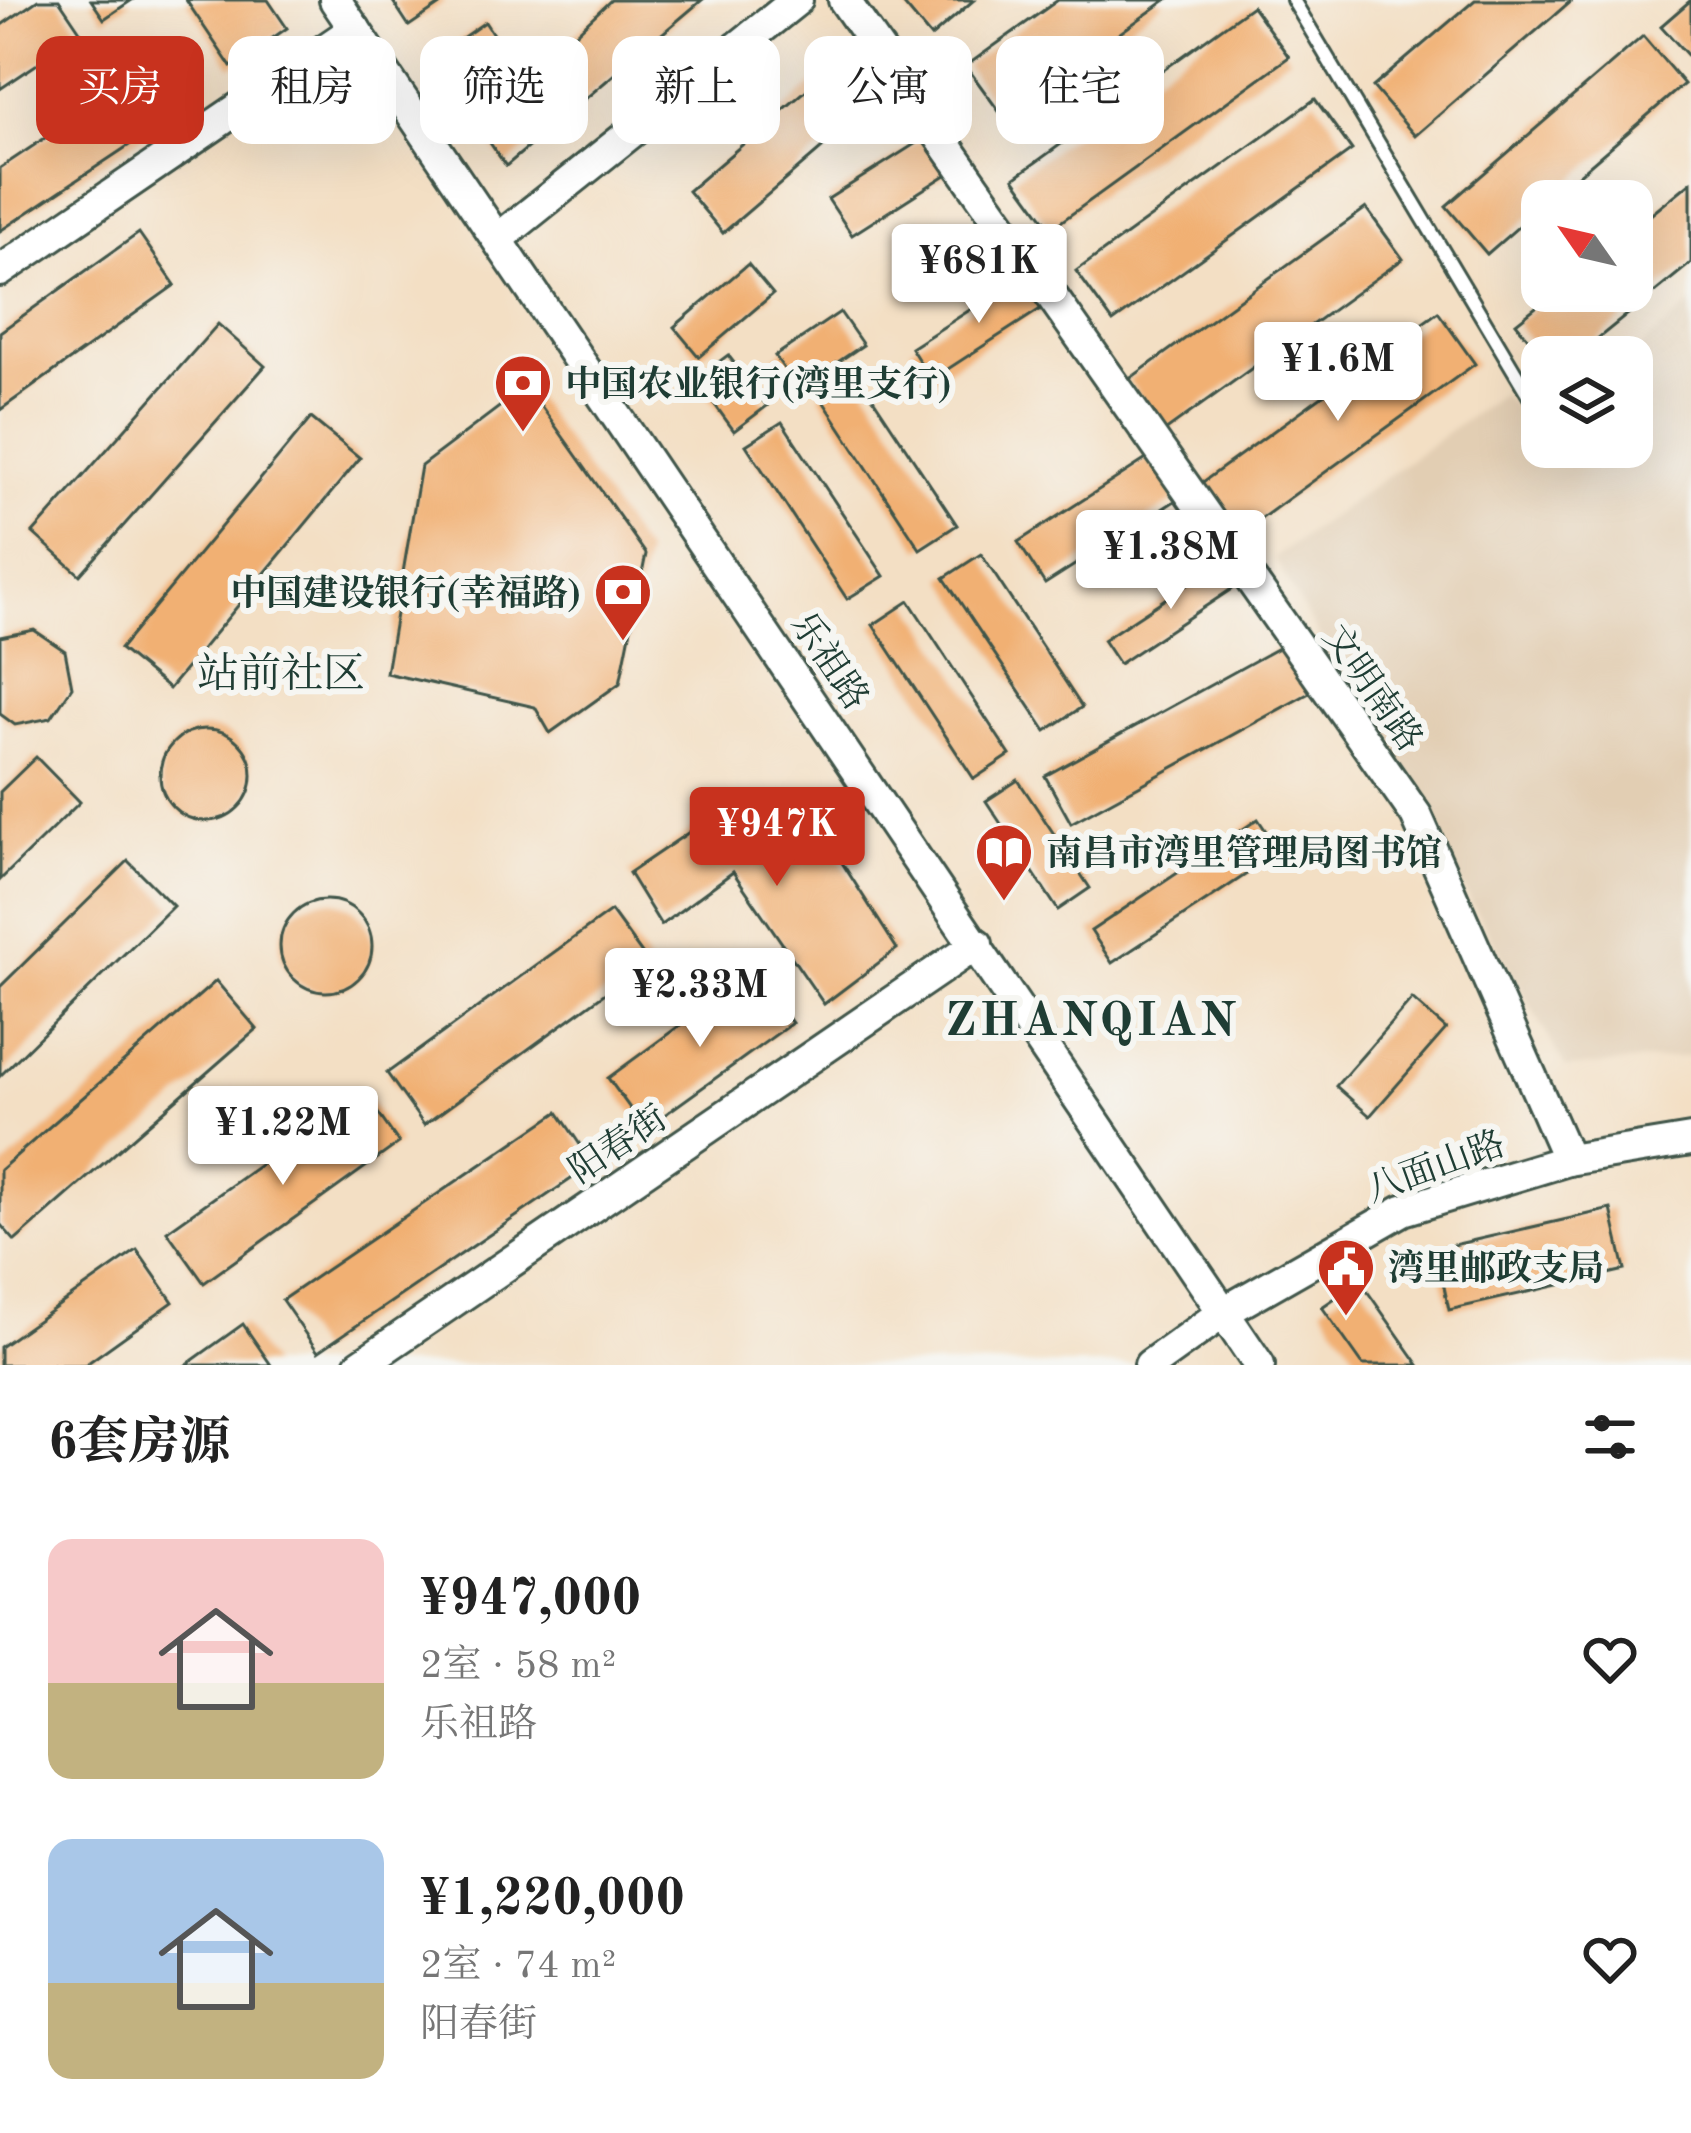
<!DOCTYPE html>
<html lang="zh">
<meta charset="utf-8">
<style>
body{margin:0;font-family:"Old Standard TT","Noto Serif SC",serif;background:#f2f2f2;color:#222;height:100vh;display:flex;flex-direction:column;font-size:45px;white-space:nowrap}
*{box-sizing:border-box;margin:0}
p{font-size:39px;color:#767676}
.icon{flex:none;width:66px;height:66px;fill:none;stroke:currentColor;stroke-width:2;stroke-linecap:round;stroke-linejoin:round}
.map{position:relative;height:1365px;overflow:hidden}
.drawer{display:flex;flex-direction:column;background:#fff;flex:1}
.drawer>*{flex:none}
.hud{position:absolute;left:36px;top:36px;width:1620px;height:108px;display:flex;gap:24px}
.needle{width:78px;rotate:304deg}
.controls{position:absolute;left:1521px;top:180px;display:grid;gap:24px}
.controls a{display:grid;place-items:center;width:132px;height:132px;border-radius:24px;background:#fff;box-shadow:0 12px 48px #0002;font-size:60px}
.price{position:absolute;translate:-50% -102px;padding:0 27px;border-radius:12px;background:#fff;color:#222;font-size:39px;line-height:78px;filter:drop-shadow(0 3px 6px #0008)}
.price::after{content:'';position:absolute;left:50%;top:72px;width:36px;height:27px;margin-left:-18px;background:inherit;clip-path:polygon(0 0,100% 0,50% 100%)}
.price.on{background:#c8321e;color:#fff}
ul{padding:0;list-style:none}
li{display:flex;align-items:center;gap:36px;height:300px;padding:0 48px}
li span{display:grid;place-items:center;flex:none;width:336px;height:240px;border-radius:24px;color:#555}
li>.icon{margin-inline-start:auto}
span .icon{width:144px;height:144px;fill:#fffc;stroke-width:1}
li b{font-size:51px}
h2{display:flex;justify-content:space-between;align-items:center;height:144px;padding:0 48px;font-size:51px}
.pill{padding:0 42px;border-radius:24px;background:#fff;box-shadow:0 12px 48px #0002;font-size:42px;line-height:108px}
.pill.on{background:#c8321e;color:#fff}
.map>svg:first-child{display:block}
.built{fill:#e2ceb3}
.building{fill:#f1b073}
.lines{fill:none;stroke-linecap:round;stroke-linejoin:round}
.service-casing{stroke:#3f554a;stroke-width:18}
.tertiary-casing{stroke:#3f554a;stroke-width:36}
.service{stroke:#fff;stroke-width:12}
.tertiary{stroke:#fff;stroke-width:30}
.labels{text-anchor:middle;stroke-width:12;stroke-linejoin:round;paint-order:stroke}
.poi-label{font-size:36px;font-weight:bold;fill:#1f3d34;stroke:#f6f6f2;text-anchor:start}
.street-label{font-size:36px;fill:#1f3d34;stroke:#f6f6f2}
.quarter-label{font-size:42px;fill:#1f3d34;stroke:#f6f6f2}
.district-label{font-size:48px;font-weight:bold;letter-spacing:3px;fill:#1f3d34;stroke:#f6f6f2}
</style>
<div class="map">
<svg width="1691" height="1365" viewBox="0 0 1691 1365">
<rect width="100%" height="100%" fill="#f6f6f2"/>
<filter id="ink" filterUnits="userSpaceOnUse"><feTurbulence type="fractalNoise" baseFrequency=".00833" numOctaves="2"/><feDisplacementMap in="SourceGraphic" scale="24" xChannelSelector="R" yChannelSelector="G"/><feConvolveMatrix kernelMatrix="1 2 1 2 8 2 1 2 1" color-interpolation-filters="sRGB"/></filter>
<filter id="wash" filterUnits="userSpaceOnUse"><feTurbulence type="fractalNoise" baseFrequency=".004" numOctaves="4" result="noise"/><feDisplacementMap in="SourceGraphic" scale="48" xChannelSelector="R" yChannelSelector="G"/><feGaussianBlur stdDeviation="2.7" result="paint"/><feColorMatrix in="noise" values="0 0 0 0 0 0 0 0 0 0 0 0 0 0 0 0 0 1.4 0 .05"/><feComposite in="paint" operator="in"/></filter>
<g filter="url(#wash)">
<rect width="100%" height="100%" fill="#f3dfc4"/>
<!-- built -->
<polygon class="built" points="1691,304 1691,1056 1566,1068 1274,558 1501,394 1542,432 1542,447 1632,447 1630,357"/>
<g id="blocks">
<!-- building -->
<g class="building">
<polygon points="38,0 59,0 82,34 0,89 0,26"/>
<polygon points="91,0 132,0 104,19"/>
<polygon points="186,0 268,0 287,28 231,67"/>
<polygon points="392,0 447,0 409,26"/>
<polygon points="611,0 702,0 506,166 432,59 485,22 524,82"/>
<polygon points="900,0 974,0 931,37"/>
<polygon points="1058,0 1166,0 1003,117 966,66"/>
<polygon points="1475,0 1572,0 1415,136 1373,87"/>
<polygon points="1691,0 1691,59 1661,26"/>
<polygon points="1252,6 1289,57 1051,229 1014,178"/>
<polygon points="1643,36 1684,84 1548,201 1542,201 1542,206 1487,254 1446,206"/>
<polygon points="174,52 203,96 0,231 0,168"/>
<polygon points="850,53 885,94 723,233 688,191"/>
<polygon points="1315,99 1352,150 1113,322 1076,271"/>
<polygon points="929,135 952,171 852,235 828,199"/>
<polygon points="1691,182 1691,263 1575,357 1543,357 1516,323 1556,291 1632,291 1632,230"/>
<polygon points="1366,208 1403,259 1165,431 1128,380"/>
<polygon points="139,233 175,285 0,410 0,332"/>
<polygon points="748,264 773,294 699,357 674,327"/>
<polygon points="1027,273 1048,304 931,380 911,348"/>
<polygon points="840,312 863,345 798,389 775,356"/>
<polygon points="1438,312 1475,364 1237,536 1200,484"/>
<polygon points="218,324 265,366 80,575 33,533"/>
<polygon points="728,355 767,406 734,431 696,379"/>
<polygon points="855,371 957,525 920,549 819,395"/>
<polygon points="527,386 646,554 620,683 550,733 535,707 386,673 421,466"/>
<polygon points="311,418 360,458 169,689 120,649"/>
<polygon points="782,422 884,576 847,599 746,445"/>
<polygon points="1154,454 1181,497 1045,584 1018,542"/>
<polygon points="981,554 1082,707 1046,731 944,578"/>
<polygon points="1224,560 1239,584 1119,664 1103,640"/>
<polygon points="909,601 1010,755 974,779 873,625"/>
<polygon points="34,630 65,651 72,687 51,718 15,725 0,714 0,637"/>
<polygon points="1287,643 1313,691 1071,823 1045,776"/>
<circle cx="206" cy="775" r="46"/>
<polygon points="36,757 80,802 0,880 0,792"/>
<polygon points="1018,780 1090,888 1058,910 986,801"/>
<polygon points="802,800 897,949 824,1004 733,872 661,925 629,873 710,818"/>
<polygon points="1258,819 1280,852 1112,963 1091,931"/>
<polygon points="128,861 173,906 0,1076 0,987"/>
<circle cx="326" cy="946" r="46"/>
<polygon points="611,911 648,962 424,1125 387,1073"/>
<polygon points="754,971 792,1023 645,1129 608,1078"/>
<polygon points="216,981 257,1029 15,1241 0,1224 0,1170"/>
<polygon points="1412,999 1446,1029 1370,1116 1336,1086"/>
<polygon points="363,1092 399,1143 204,1283 167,1231"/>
<polygon points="558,1112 593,1164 318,1352 282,1300"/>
<polygon points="1611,1209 1625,1270 1449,1310 1436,1249"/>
<polygon points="137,1250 173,1302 85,1365 0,1365 0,1347"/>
<polygon points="1360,1281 1419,1365 1363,1365 1322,1307"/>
<polygon points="243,1324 271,1365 186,1365"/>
</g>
</g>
</g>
<g filter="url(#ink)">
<use href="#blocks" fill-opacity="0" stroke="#3f554a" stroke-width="3"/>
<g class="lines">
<defs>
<polyline id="service" points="1293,0 1540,414"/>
<g id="tertiary">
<polyline points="335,0 1259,1365"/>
<polyline points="844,0 1416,815 1568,1160"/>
<polyline points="498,239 797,0"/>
<polyline points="0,271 355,29"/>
<polyline points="360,1365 977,944"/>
<polyline points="1150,1365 1224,1312 1403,1210 1568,1160 1691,1140"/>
</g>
</defs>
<!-- service casing -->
<use href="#service" class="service-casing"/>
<!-- tertiary casing -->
<use href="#tertiary" class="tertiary-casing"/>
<!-- service -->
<use href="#service" class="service"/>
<!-- tertiary -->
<use href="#tertiary" class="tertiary"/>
</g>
</g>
<!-- icons -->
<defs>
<symbol id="bank-pin" viewBox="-11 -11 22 30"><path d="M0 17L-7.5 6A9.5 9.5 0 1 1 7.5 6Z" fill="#c8321e" stroke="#f6f6f2"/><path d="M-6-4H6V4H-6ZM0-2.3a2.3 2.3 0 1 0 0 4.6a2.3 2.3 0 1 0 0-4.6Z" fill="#fff"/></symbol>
<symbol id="library-pin" viewBox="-11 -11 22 30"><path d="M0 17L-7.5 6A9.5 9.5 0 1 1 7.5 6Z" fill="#c8321e" stroke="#f6f6f2"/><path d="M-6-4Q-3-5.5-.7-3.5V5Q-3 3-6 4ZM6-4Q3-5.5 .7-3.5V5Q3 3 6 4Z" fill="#fff"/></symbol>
<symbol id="civic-pin" viewBox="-11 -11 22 30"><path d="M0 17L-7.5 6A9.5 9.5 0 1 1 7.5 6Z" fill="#c8321e" stroke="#f6f6f2"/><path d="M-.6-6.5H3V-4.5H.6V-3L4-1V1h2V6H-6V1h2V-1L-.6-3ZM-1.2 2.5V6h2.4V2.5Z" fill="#fff"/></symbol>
</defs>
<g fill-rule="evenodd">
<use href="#bank-pin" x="490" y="350" width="66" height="90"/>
<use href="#bank-pin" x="590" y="559" width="66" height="90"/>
<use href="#library-pin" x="971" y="819" width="66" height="90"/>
<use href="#civic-pin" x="1313" y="1234" width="66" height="90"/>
</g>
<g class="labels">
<!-- poi labels -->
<g class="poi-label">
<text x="565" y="396">中国农业银行(湾里支行)</text>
<text x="581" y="605" text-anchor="end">中国建设银行(幸福路)</text>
<text x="1046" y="865">南昌市湾里管理局图书馆</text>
<text x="1388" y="1280">湾里邮政支局</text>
</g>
<!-- street labels -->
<g class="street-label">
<text transform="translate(831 660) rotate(56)" y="13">乐祖路</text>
<text transform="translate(1374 687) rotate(55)" y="13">文明南路</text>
<text transform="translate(617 1143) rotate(-34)" y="13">阳春街</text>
<text transform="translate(1435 1165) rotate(-20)" y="13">八面山路</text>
</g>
<!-- quarter labels -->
<g class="quarter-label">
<text x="281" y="687">站前社区</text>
</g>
<!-- district labels -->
<g class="district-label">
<text x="1092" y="1035">ZHANQIAN</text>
</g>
</g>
</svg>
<div class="controls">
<a><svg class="needle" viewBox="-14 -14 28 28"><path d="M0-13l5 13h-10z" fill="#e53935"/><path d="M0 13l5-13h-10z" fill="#767676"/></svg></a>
<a><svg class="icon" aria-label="layers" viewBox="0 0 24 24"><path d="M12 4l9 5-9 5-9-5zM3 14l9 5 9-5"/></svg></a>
</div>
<b class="price" style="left:979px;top:326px">¥681K</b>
<b class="price" style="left:1338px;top:424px">¥1.6M</b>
<b class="price" style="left:1171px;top:612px">¥1.38M</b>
<b class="price on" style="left:777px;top:889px">¥947K</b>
<b class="price" style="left:700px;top:1050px">¥2.33M</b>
<b class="price" style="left:283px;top:1188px">¥1.22M</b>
<div class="hud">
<a class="pill on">买房</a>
<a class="pill">租房</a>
<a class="pill">筛选</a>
<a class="pill">新上</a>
<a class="pill">公寓</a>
<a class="pill">住宅</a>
</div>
</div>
<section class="drawer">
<h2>6套房源<svg class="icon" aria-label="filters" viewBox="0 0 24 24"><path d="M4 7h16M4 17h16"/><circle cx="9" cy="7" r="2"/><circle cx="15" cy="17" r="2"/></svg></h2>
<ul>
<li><span style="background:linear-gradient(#f6c9c9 60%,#c2b280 0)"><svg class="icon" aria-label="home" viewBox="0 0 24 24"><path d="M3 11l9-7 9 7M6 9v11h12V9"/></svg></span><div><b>¥947,000</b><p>2室 · 58 m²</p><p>乐祖路</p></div><svg class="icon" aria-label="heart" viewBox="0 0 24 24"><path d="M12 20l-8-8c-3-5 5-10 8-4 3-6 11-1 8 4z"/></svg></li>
<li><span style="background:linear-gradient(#a9c7e8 60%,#c2b280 0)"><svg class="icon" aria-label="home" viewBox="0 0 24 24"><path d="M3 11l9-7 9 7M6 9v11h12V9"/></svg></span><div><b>¥1,220,000</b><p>2室 · 74 m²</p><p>阳春街</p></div><svg class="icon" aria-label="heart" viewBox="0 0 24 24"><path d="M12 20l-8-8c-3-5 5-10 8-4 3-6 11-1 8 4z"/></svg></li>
</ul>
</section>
